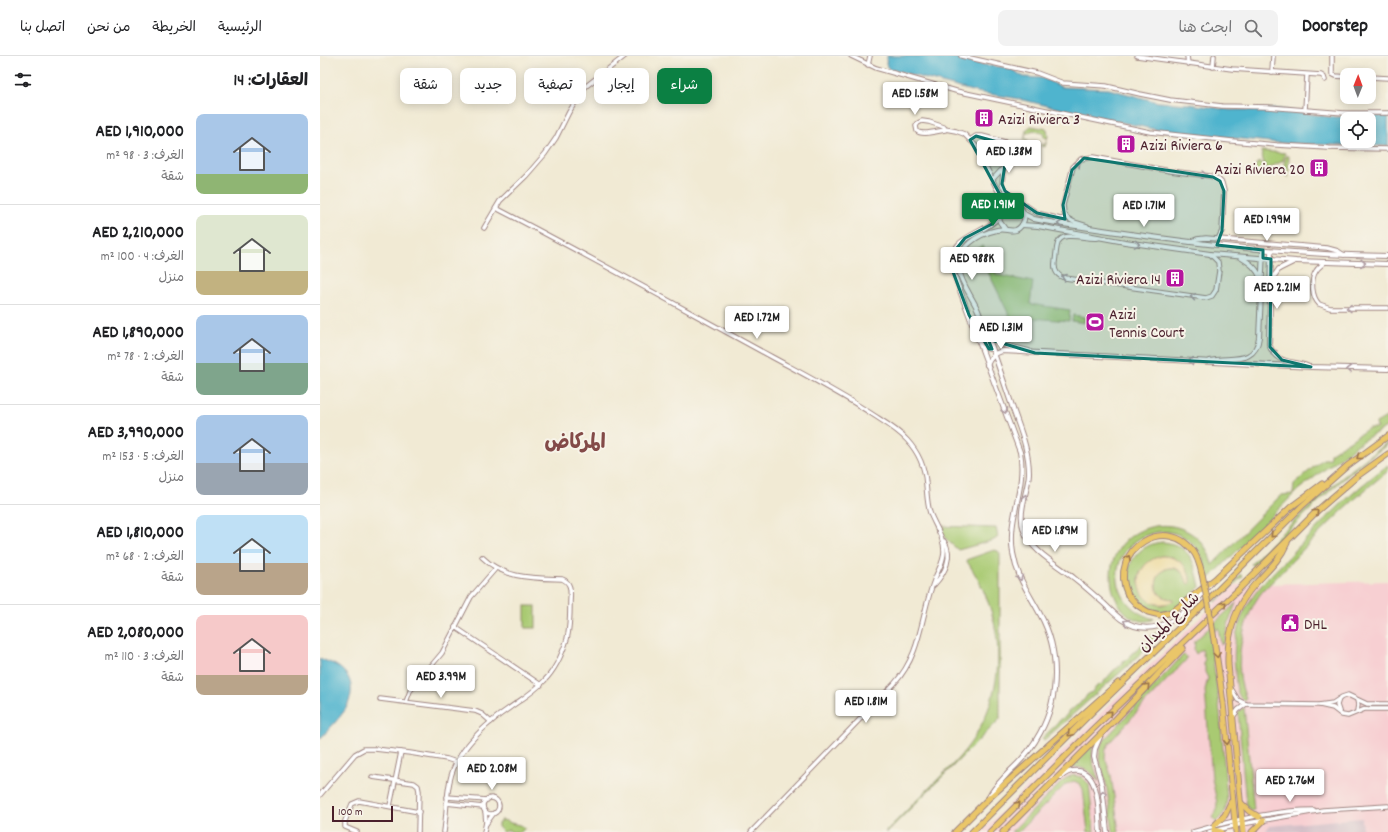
<!DOCTYPE html>
<html lang="ar">
<meta charset="utf-8">
<style>
body{margin:0;font-family:Dekko,"Playpen Sans Arabic",sans-serif;background:#f2f2f2;color:#202124;direction:rtl;height:100vh;display:flex;flex-direction:column;font-size:15px;white-space:nowrap}
*{box-sizing:border-box;margin:0}
p{font-size:13px;color:#757577}
.icon{flex:none;width:22px;height:22px;fill:none;stroke:currentColor;stroke-width:2;stroke-linecap:round;stroke-linejoin:round}
.map{position:relative;flex:1;overflow:hidden;direction:ltr}
.panel{display:flex;flex-direction:column;background:#fff;width:320px}
.panel>*{flex:none}
.hud{position:absolute;left:12px;top:12px;width:380px;height:36px;direction:rtl;display:flex;gap:8px}
.needle{width:26px;rotate:1deg}
.tools{position:absolute;left:1020px;top:12px;display:grid;gap:8px}
.tools a{display:grid;place-items:center;width:36px;height:36px;border-radius:8px;background:#fff;box-shadow:0 2px 10px #0003;font-size:20px}
.scale{position:absolute;left:12px;bottom:10px;width:61px;box-sizing:border-box;padding-left:4px;border:2px solid #4a1f2b;border-top:0;font-size:11px;line-height:14px;white-space:nowrap;color:#4a1f2b;-webkit-text-stroke:3px #f7f3e8;paint-order:stroke}
.price{position:absolute;translate:-50% -34px;padding:0 9px;border-radius:4px;background:#fff;color:#222;font-size:13px;line-height:26px;filter:drop-shadow(0 1px 2px #0008)}
.price::after{content:'';position:absolute;left:50%;top:24px;width:12px;height:9px;margin-left:-6px;background:inherit;clip-path:polygon(0 0,100% 0,50% 100%)}
.price.current{background:#0b8043;color:#fff}
ul{padding:0;list-style:none}
li{display:flex;align-items:center;gap:12px;height:100px;padding:0 12px}
li+li{border-top:1px solid #e0e0e0}
li span{display:grid;place-items:center;flex:none;width:112px;height:80px;border-radius:8px;color:#555}
li>.icon{margin-inline-start:auto}
span .icon{width:48px;height:48px;fill:#fffc;stroke-width:1}
li b{font-size:17px}
h2{display:flex;justify-content:space-between;align-items:center;height:48px;padding:0 12px;font-size:17px}
.chip{padding:0 14px;border-radius:8px;background:#fff;box-shadow:0 2px 10px #0003;font-size:14px;line-height:36px}
.chip.current{background:#0b8043;color:#fff}
header{display:flex;align-items:center;gap:24px;box-sizing:border-box;height:56px;padding:0 20px;background:#fff;border-bottom:1px solid #e0e0e0}
header strong{font-size:19px}
nav{display:flex;gap:22px;margin-inline-start:auto;font-size:14px}
.search{width:280px;height:36px;background:#f2f2f2;display:flex;align-items:center;gap:10px;box-sizing:border-box;padding:0 14px;border-radius:8px;color:#757577;font-size:15px}
main{display:flex;flex:1;min-height:0}
.map>svg:first-child{display:block}
.built{fill:#f7cfd2}
.industrial{fill:#d2bdc6}
.green{fill:#a9ca72;stroke:#7a744e;fill-rule:evenodd}
.sand{fill:#eeda9e;stroke:#9c7c64}
.water{fill:#4fb4ce;stroke:#4c6a7c;fill-rule:evenodd}
.lines{fill:none;stroke-linecap:round;stroke-linejoin:round}
.minor-casing{stroke:#9e8480;stroke-width:5.5}
.tertiary-casing{stroke:#9e8480;stroke-width:6}
.primary-casing{stroke:#9e8480;stroke-width:7}
.minor{stroke:#fff;stroke-width:3.5}
.tertiary{stroke:#fff;stroke-width:4}
.primary{stroke:#eac669;stroke-width:5}
.primary-bridge-casing{stroke:#9e8480;stroke-width:7;stroke-linecap:butt}
.primary-bridge{stroke:#eac669;stroke-width:5}
.oneway{stroke:#ae9aa0}
.oneway2{stroke:#9a724a}
.marked{fill:#0f766e;fill-opacity:0.2;stroke:#0f766e;stroke-width:3;stroke-linejoin:round}
.labels{text-anchor:middle;stroke-width:4;stroke-linejoin:round;paint-order:stroke}
.poi-label{font-size:16px;fill:#4a1f2b;stroke:#f7f3e8;text-anchor:start}
.street-label{font-size:16px;fill:#4a1f2b;stroke:#f7f3e8}
.district-label{font-size:20px;font-weight:bold;fill:#834a48;stroke:#f7f3e8}
</style>
<header>
<strong>Doorstep</strong>
<div class="search"><svg class="icon" aria-label="search" viewBox="0 0 24 24"><circle cx="10" cy="10" r="6"/><path d="M15 15l6 6"/></svg>ابحث هنا</div>
<nav><a>الرئيسية</a><a>الخريطة</a><a>من نحن</a><a>اتصل بنا</a></nav>
</header>
<main>
<div class="map">
<svg width="1068" height="776" viewBox="0 0 1068 776">
<rect width="100%" height="100%" fill="#f7f3e8"/>
<filter id="ink" filterUnits="userSpaceOnUse"><feTurbulence type="fractalNoise" baseFrequency=".025" numOctaves="2"/><feDisplacementMap in="SourceGraphic" scale="8" xChannelSelector="R" yChannelSelector="G"/><feConvolveMatrix kernelMatrix="1 2 1 2 8 2 1 2 1" color-interpolation-filters="sRGB"/></filter>
<filter id="wash" filterUnits="userSpaceOnUse"><feTurbulence type="fractalNoise" baseFrequency=".012" numOctaves="4" result="noise"/><feDisplacementMap in="SourceGraphic" scale="16" xChannelSelector="R" yChannelSelector="G"/><feGaussianBlur stdDeviation="0.9" result="paint"/><feColorMatrix in="noise" values="0 0 0 0 0 0 0 0 0 0 0 0 0 0 0 0 0 1.4 0 .05"/><feComposite in="paint" operator="in"/></filter>
<g filter="url(#wash)">
<rect width="100%" height="100%" fill="#f1ead4"/>
<!-- built -->
<polygon class="built" points="1068,525 1068,776 661,776 812,626 915,529"/>
<!-- industrial -->
<polygon class="industrial" points="1042,762 1043,776 945,776 949,770"/>
<!-- green -->
<g class="green">
<polygon points="711,70 727,73 728,80 725,91 721,90 722,88 725,89 727,82 723,81 724,78 713,74 709,77 706,77 705,82 708,84 707,86 704,84 706,74"/>
<polygon points="941,95 965,97 963,105 947,113 945,112"/>
<polygon points="966,100 969,100 968,122 962,116"/>
<polygon points="941,106 943,115 935,119 936,108"/>
<polygon points="663,190 677,219 713,226 710,248 750,254 749,265 711,262 695,271 657,193"/>
<polygon points="753,259 765,261 764,267 752,265"/>
<polygon points="769,262 782,264 781,270 768,268"/>
<path d="M 1068,360 L 1068,370 L 1042,385 L 979,433 L 888,524 C 886,513 884,502 877,493 C 846,452 780,491 802,538 C 808,551 820,559 834,563 C 823,568 812,564 804,555 C 796,546 791,534 791,522 C 789,474 851,451 882,487 C 888,494 890,501 892,509 L 961,439 L 973,438 L 974,428 L 1003,403 L 1010,403 L 1010,398 L 1049,372 L 1057,372 L 1056,367 Z"/>
<path d="M 1068,386 L 1068,388 C 1018,423 976,467 933,510 L 931,508 C 975,463 1017,422 1068,386 Z"/>
<path d="M 1068,409 L 1068,415 C 1022,451 983,494 942,536 C 922,560 912,613 926,642 L 923,645 C 915,637 916,625 915,614 C 913,595 915,576 923,558 C 933,535 951,519 968,502 C 1000,468 1031,436 1068,409 Z"/>
<polygon points="619,470 676,472 678,481 674,484 638,494 626,483"/>
<path d="M 843,486 C 871,489 875,508 880,531 C 873,537 859,551 851,555 C 845,557 838,556 833,554 C 793,542 803,489 843,486 ZM 842,500 L 853,501 L 870,521 L 869,528 C 866,524 865,518 860,515 C 838,501 823,542 853,543 C 849,545 846,548 842,549 C 834,549 831,545 827,540 C 825,537 821,533 820,529 C 814,515 830,503 842,500 Z"/>
<path d="M 674,494 L 678,495 L 680,498 L 680,663 L 567,776 L 565,776 C 582,759 598,743 615,726 C 625,716 637,705 646,693 C 690,636 687,562 646,504 Z"/>
<polygon points="921,518 923,520 896,546 895,545"/>
<polygon points="916,547 909,566 904,587 901,588 898,572 890,579 900,657 907,743 905,756 896,766 893,761 896,756 897,747 892,722 885,634 888,622 885,616 885,611 883,607 885,603 883,598 882,593 876,598 874,594 875,585"/>
<rect x="205" y="550" width="11" height="22"/>
<polygon points="836,577 840,579 839,582 724,684 722,682 737,668 740,664 746,660 749,655 754,652 759,647 764,644 767,639 772,636 777,630 782,628 794,614 799,611 803,605 808,603 812,597 818,594 821,589 827,586 831,580"/>
<polygon points="865,599 867,601 866,604 823,649 790,686 786,693 785,702 791,719 799,776 793,776 786,727 779,702 780,692 785,683 862,600"/>
<polygon points="924,651 934,754 931,755 926,749 918,656"/>
<path d="M 773,689 L 772,704 L 779,725 L 778,725 C 771,714 763,711 751,711 Z"/>
<polygon points="753,719 762,721 769,728 774,776 768,776 763,733 760,728 754,725 746,728 698,776 691,776 746,722"/>
<path d="M 181,764 C 186,764 187,766 191,767 C 197,769 200,768 205,772 L 201,776 L 191,776 L 190,774 L 183,776 L 178,771 L 178,768 Z"/>
</g>
<!-- sand -->
<path class="sand" d="M 842,500 C 858,500 871,511 870,528 L 867,527 C 866,522 864,517 859,514 C 837,502 824,543 853,543 L 854,545 C 819,562 803,508 842,500 Z"/>
<!-- water -->
<g class="water">
<path d="M 567,0 L 628,0 L 665,9 L 690,12 L 704,21 L 722,22 L 742,31 L 789,33 L 838,46 L 870,48 L 910,54 L 960,53 L 1010,61 L 1068,60 L 1068,90 L 1016,89 L 959,87 L 838,74 L 767,59 L 694,42 L 656,36 L 569,13 L 566,8 ZM 1027,63 L 1049,63 L 1049,85 L 1027,85 Z"/>
<path d="M 0,603 C 27,610 40,628 25,654 C 18,664 8,674 0,683 Z"/>
</g>
</g>
<g filter="url(#ink)">
<g class="lines">
<defs>
<g id="minor">
<polyline points="531,0 556,12 636,35 830,76 912,85 957,89 1008,92 1068,93"/>
<polyline points="641,0 717,17 743,27 786,30 820,38 850,44 902,50 948,51 1024,57 1068,57"/>
<polyline points="817,0 912,13 1001,19 1004,21 1005,24"/>
<polyline points="867,0 868,8"/>
<polyline points="1012,0 1012,18 1016,20 1027,21"/>
<polyline points="548,9 550,0"/>
<polyline points="893,11 894,0"/>
<polyline points="952,16 953,0"/>
<polyline points="1049,21 1068,22"/>
<polyline points="985,54 987,19"/>
<path d="M 602,65 L 609,66 L 624,71 L 625,74 C 617,75 602,80 597,75 L 596,70 L 598,67 Z"/>
<polyline points="625,73 636,75 644,78 656,90 679,137 680,156"/>
<polyline points="650,84 656,80 662,80 685,86 688,89 689,93 685,110 673,123"/>
<polyline points="683,114 682,129 687,136 717,157 740,163 747,162"/>
<polyline points="680,138 693,149"/>
<path d="M 176,152 C 269,200 360,251 452,301 C 487,320 522,338 555,360 C 566,367 578,374 587,384 C 598,396 605,412 606,428 C 607,437 607,447 610,457 C 615,470 624,481 624,495 C 624,506 619,512 615,522 C 600,559 603,596 574,628 L 431,776"/>
<polyline points="767,170 754,166 747,162 744,157 743,149 753,111 761,103 773,101 850,115 890,120 898,123 902,127 904,135 902,175 898,183"/>
<polyline points="164,172 180,145 206,120 225,98 236,82 249,56 265,31 305,0"/>
<path d="M 778,182 C 767,184 742,174 738,187 C 736,192 736,200 735,206 C 734,214 737,220 745,222 L 886,242 L 892,240 L 896,234 L 899,215 L 898,206 L 890,198"/>
<polyline points="870,186 877,183 886,182 1007,192 1018,195 1024,199"/>
<path d="M 1005,206 C 1002,209 998,211 996,215 C 990,224 992,241 999,248 L 1010,252 L 1068,252"/>
<path d="M 614,529 C 625,517 634,500 624,485"/>
<polyline points="135,571 221,629"/>
<polyline points="912,634 918,644 926,648 999,649 1013,647 1022,641 1028,639 1047,648 1068,648"/>
<polyline points="60,643 155,655 162,658 171,666"/>
<polyline points="86,646 90,635 122,597 151,541 176,512"/>
<polyline points="1000,649 1013,652 1022,659 1028,660 1045,653 1068,653"/>
<polyline points="1019,655 1017,649 1019,643"/>
<polyline points="1037,655 1038,649 1037,644"/>
<polyline points="913,661 918,654 926,648"/>
<polyline points="52,721 94,727 98,730 99,735 98,776"/>
<polyline points="0,739 35,698 44,693 55,693 90,697 127,703 136,706"/>
<polyline points="127,741 167,744"/>
<circle cx="171" cy="750" r="8"/>
<polyline points="126,747 163,751"/>
<polyline points="70,750 81,696"/>
<polyline points="166,768 174,757"/>
<polyline points="37,776 25,771 25,765 32,748 39,745 99,756"/>
<path d="M 124,776 C 128,749 125,723 140,700 C 152,681 169,666 188,653 C 200,644 213,637 224,625 C 235,614 242,599 247,583 C 250,571 250,559 250,547 C 250,538 253,527 242,523 C 213,522 184,523 162,501"/>
<polyline points="164,776 166,766 165,755"/>
<path d="M 873,776 C 909,765 957,754 994,754"/>
<polyline points="889,776 922,768 1003,754 1068,750"/>
</g>
<g id="tertiary">
<path d="M 704,158 L 714,163 L 724,165 C 838,183 952,199 1068,200"/>
<polyline points="702,169 718,170 805,186 890,198 976,205 1068,208"/>
<path d="M 685,173 L 680,166 C 675,144 708,145 704,164 C 703,168 700,172 696,174 C 690,176 684,172 677,174 C 658,178 637,191 639,212 C 640,227 654,243 659,257 C 672,289 683,323 694,356 C 701,376 709,395 709,417 C 708,437 697,455 704,475 C 712,496 737,508 754,522 C 763,529 772,537 781,545 C 788,551 794,558 801,563 C 836,588 871,554 891,527"/>
<path d="M 951,195 L 949,288 C 956,309 971,304 987,310"/>
<path d="M 920,201 C 930,207 937,212 941,223"/>
<polyline points="950,226 959,213 973,206"/>
<polyline points="651,260 659,271 667,292 669,293 672,293"/>
<polyline points="667,276 684,289 709,295"/>
<path d="M 890,305 C 909,300 936,310 939,281 L 943,194"/>
<path d="M 667,309 C 670,302 674,297 682,295 L 991,311 L 1068,313"/>
<polyline points="780,681 775,693 774,701 782,730 787,776"/>
<path d="M 741,721 C 746,716 752,714 759,715 C 781,719 778,758 780,776"/>
<path d="M 669,741 C 674,731 683,723 690,715 C 702,704 712,692 720,677 C 740,641 740,594 720,558 C 709,537 697,522 693,497 C 687,461 707,432 700,396 L 632,213 C 628,178 662,181 679,161"/>
</g>
<g id="primary">
<polyline points="808,539 817,549 828,556 840,559 852,556 895,523 971,451 1002,428"/>
<polyline points="903,647 916,776"/>
<polyline points="921,747 929,755 939,761"/>
<polyline points="894,770 905,759 911,746"/>
<polyline points="894,774 901,776"/>
<polyline points="635,776 668,743 798,627"/>
<polyline points="652,776 773,655 885,547 982,450 1027,410 1068,380"/>
<polyline points="670,776 772,674 917,535 998,454 1036,421 1068,398"/>
<polyline points="683,776 795,664 863,592"/>
<path d="M 923,776 L 908,608 C 907,578 915,550 935,528 C 947,515 960,504 967,487"/>
<polyline points="932,776 943,765"/>
</g>
</defs>
<!-- minor casing -->
<use href="#minor" class="minor-casing"/>
<!-- tertiary casing -->
<use href="#tertiary" class="tertiary-casing"/>
<!-- primary casing -->
<use href="#primary" class="primary-casing"/>
<!-- minor -->
<use href="#minor" class="minor"/>
<!-- tertiary -->
<use href="#tertiary" class="tertiary"/>
<!-- primary -->
<use href="#primary" class="primary"/>
<defs>
<path id="primary-bridge" d="M 808,539 C 786,493 849,456 875,498 C 881,508 883,522 885,533 C 893,571 898,609 903,647"/>
</defs>
<!-- primary-bridge casing -->
<use href="#primary-bridge" class="primary-bridge-casing"/>
<!-- primary-bridge -->
<use href="#primary-bridge" class="primary-bridge"/>
</g>
<!-- one-way arrows -->
<defs><path id="oneway-chevron" d="M-2-3.5L2.5 0L-2 3.5" fill="none" stroke-width="1.6" stroke-linecap="round" stroke-linejoin="round"/></defs>
<g class="oneway">
<use href="#oneway-chevron" transform="translate(758 108) rotate(-46)"/>
<use href="#oneway-chevron" transform="translate(884 119) rotate(7)"/>
<use href="#oneway-chevron" transform="translate(740 168) rotate(-171)"/>
<use href="#oneway-chevron" transform="translate(817 188) rotate(9)"/>
<use href="#oneway-chevron" transform="translate(1043 207) rotate(2)"/>
<use href="#oneway-chevron" transform="translate(744 221) rotate(-159)"/>
<use href="#oneway-chevron" transform="translate(873 241) rotate(-172)"/>
<use href="#oneway-chevron" transform="translate(1029 252) rotate(-179)"/>
<use href="#oneway-chevron" transform="translate(953 295) rotate(-124)"/>
<use href="#oneway-chevron" transform="translate(871 305) rotate(-177)"/>
<use href="#oneway-chevron" transform="translate(1029 313) rotate(-179)"/>
<use href="#oneway-chevron" transform="translate(685 355) rotate(68)"/>
<use href="#oneway-chevron" transform="translate(705 441) rotate(-76)"/>
<use href="#oneway-chevron" transform="translate(700 522) rotate(68)"/>
<use href="#oneway-chevron" transform="translate(806 566) rotate(-152)"/>
<use href="#oneway-chevron" transform="translate(783 737) rotate(-96)"/>
</g>
<g class="oneway2">
<use href="#oneway-chevron" transform="translate(1039 401) rotate(142)"/>
<use href="#oneway-chevron" transform="translate(996 456) rotate(-43)"/>
<use href="#oneway-chevron" transform="translate(953 479) rotate(134)"/>
<use href="#oneway-chevron" transform="translate(808 502) rotate(-64)"/>
<use href="#oneway-chevron" transform="translate(904 548) rotate(-44)"/>
<use href="#oneway-chevron" transform="translate(897 599) rotate(82)"/>
<use href="#oneway-chevron" transform="translate(827 630) rotate(-47)"/>
<use href="#oneway-chevron" transform="translate(790 657) rotate(-44)"/>
<use href="#oneway-chevron" transform="translate(750 678) rotate(135)"/>
<use href="#oneway-chevron" transform="translate(907 686) rotate(84)"/>
<use href="#oneway-chevron" transform="translate(698 748) rotate(-45)"/>
</g>
</g>
<!-- marked area -->
<path class="marked" d="M 656,80 L 688,89 L 682,128 L 685,135 L 717,157 L 745,163 L 743,149 L 752,114 L 764,102 L 893,121 L 900,125 L 904,135 L 902,175 L 897,189 L 943,194 L 943,202 L 951,203 L 950,291 L 962,304 L 991,311 L 715,297 L 668,283 L 672,293 L 669,293 L 649,259 L 632,213 L 633,197 L 645,182 L 672,168 L 689,147 L 679,137 L 650,84 Z"/>
<!-- icons -->
<defs>
<symbol id="building-square" viewBox="-11 -11 22 22"><rect x="-9" y="-9" width="18" height="18" rx="4" fill="#b5179e" stroke="#f7f3e8"/><path d="M-4-6H4V6H1V3H-1V6H-4ZM-2.5-4.3h1.7v1.8h-1.7ZM.8-4.3h1.7v1.8H.8ZM-2.5-1h1.7V.8h-1.7ZM.8-1h1.7V.8H.8Z" fill="#fff"/></symbol>
<symbol id="stadium-square" viewBox="-11 -11 22 22"><rect x="-9" y="-9" width="18" height="18" rx="4" fill="#b5179e" stroke="#f7f3e8"/><path d="M0-5a6.5 5 0 1 0 0 10a6.5 5 0 1 0 0-10ZM-3.5-1.8h7v3.6h-7Z" fill="#fff"/></symbol>
<symbol id="civic-square" viewBox="-11 -11 22 22"><rect x="-9" y="-9" width="18" height="18" rx="4" fill="#b5179e" stroke="#f7f3e8"/><path d="M-.6-6.5H3V-4.5H.6V-3L4-1V1h2V6H-6V1h2V-1L-.6-3ZM-1.2 2.5V6h2.4V2.5Z" fill="#fff"/></symbol>
</defs>
<g fill-rule="evenodd">
<use href="#building-square" x="653" y="51" width="22" height="22"/>
<use href="#building-square" x="795" y="77" width="22" height="22"/>
<use href="#building-square" x="988" y="101" width="22" height="22"/>
<use href="#building-square" x="844" y="211" width="22" height="22"/>
<use href="#stadium-square" x="764" y="255" width="22" height="22"/>
<use href="#civic-square" x="959" y="556" width="22" height="22"/>
</g>
<g class="labels">
<!-- poi labels -->
<g class="poi-label">
<text x="678" y="68">Azizi Riviera 3</text>
<text x="820" y="94">Azizi Riviera 6</text>
<text x="985" y="118" text-anchor="end">Azizi Riviera 20</text>
<text x="841" y="228" text-anchor="end">Azizi Riviera 14</text>
<text x="789" y="263">Azizi<tspan x="789" dy="18">Tennis Court</tspan></text>
<text x="984" y="573">DHL</text>
</g>
<!-- street labels -->
<g class="street-label">
<text transform="translate(848 565) rotate(-44)" y="6">شارع الميدان</text>
</g>
<!-- district labels -->
<g class="district-label">
<text x="255" y="392">المركاض</text>
</g>
</g>
</svg>
<div class="tools">
<a><svg class="needle" viewBox="-14 -14 28 28"><path d="M0-13l5 13h-10z" fill="#e53935"/><path d="M0 13l5-13h-10z" fill="#757577"/></svg></a>
<a><svg class="icon" aria-label="locate" viewBox="0 0 24 24"><circle cx="12" cy="12" r="6"/><path d="M12 2v4M12 18v4M2 12h4M18 12h4"/></svg></a>
</div>
<div class="scale">100 m</div>
<b class="price" style="left:595px;top:60px">AED 1.58M</b>
<b class="price" style="left:689px;top:118px">AED 1.38M</b>
<b class="price current" style="left:673px;top:171px">AED 1.91M</b>
<b class="price" style="left:824px;top:172px">AED 1.71M</b>
<b class="price" style="left:947px;top:186px">AED 1.99M</b>
<b class="price" style="left:652px;top:225px">AED 988K</b>
<b class="price" style="left:957px;top:254px">AED 2.21M</b>
<b class="price" style="left:437px;top:284px">AED 1.72M</b>
<b class="price" style="left:681px;top:294px">AED 1.31M</b>
<b class="price" style="left:735px;top:497px">AED 1.89M</b>
<b class="price" style="left:121px;top:643px">AED 3.99M</b>
<b class="price" style="left:546px;top:668px">AED 1.81M</b>
<b class="price" style="left:172px;top:735px">AED 2.08M</b>
<b class="price" style="left:970px;top:747px">AED 2.76M</b>
<div class="hud">
<a class="chip current">شراء</a>
<a class="chip">إيجار</a>
<a class="chip">تصفية</a>
<a class="chip">جديد</a>
<a class="chip">شقة</a>
</div>
</div>
<section class="panel">
<h2>العقارات: 14<svg class="icon" aria-label="filters" viewBox="0 0 24 24"><path d="M4 7h16M4 17h16"/><circle cx="9" cy="7" r="2"/><circle cx="15" cy="17" r="2"/></svg></h2>
<ul>
<li><span style="background:linear-gradient(#a9c7e8 75%,#8fb573 0)"><svg class="icon" aria-label="home" viewBox="0 0 24 24"><path d="M3 11l9-7 9 7M6 9v11h12V9"/></svg></span><div><b>AED 1,910,000</b><p>الغرف: 3 · 98 m²</p><p>شقة</p></div></li>
<li><span style="background:linear-gradient(#dfe7d0 70%,#c2b280 0)"><svg class="icon" aria-label="home" viewBox="0 0 24 24"><path d="M3 11l9-7 9 7M6 9v11h12V9"/></svg></span><div><b>AED 2,210,000</b><p>الغرف: 4 · 100 m²</p><p>منزل</p></div></li>
<li><span style="background:linear-gradient(#a9c7e8 60%,#7fa58c 0)"><svg class="icon" aria-label="home" viewBox="0 0 24 24"><path d="M3 11l9-7 9 7M6 9v11h12V9"/></svg></span><div><b>AED 1,890,000</b><p>الغرف: 2 · 78 m²</p><p>شقة</p></div></li>
<li><span style="background:linear-gradient(#a9c7e8 60%,#9aa5b1 0)"><svg class="icon" aria-label="home" viewBox="0 0 24 24"><path d="M3 11l9-7 9 7M6 9v11h12V9"/></svg></span><div><b>AED 3,990,000</b><p>الغرف: 5 · 153 m²</p><p>منزل</p></div></li>
<li><span style="background:linear-gradient(#bfe0f5 60%,#b9a48a 0)"><svg class="icon" aria-label="home" viewBox="0 0 24 24"><path d="M3 11l9-7 9 7M6 9v11h12V9"/></svg></span><div><b>AED 1,810,000</b><p>الغرف: 2 · 68 m²</p><p>شقة</p></div></li>
<li><span style="background:linear-gradient(#f6c9c9 75%,#b9a48a 0)"><svg class="icon" aria-label="home" viewBox="0 0 24 24"><path d="M3 11l9-7 9 7M6 9v11h12V9"/></svg></span><div><b>AED 2,080,000</b><p>الغرف: 3 · 110 m²</p><p>شقة</p></div></li>
</ul>
</section>
</main>
